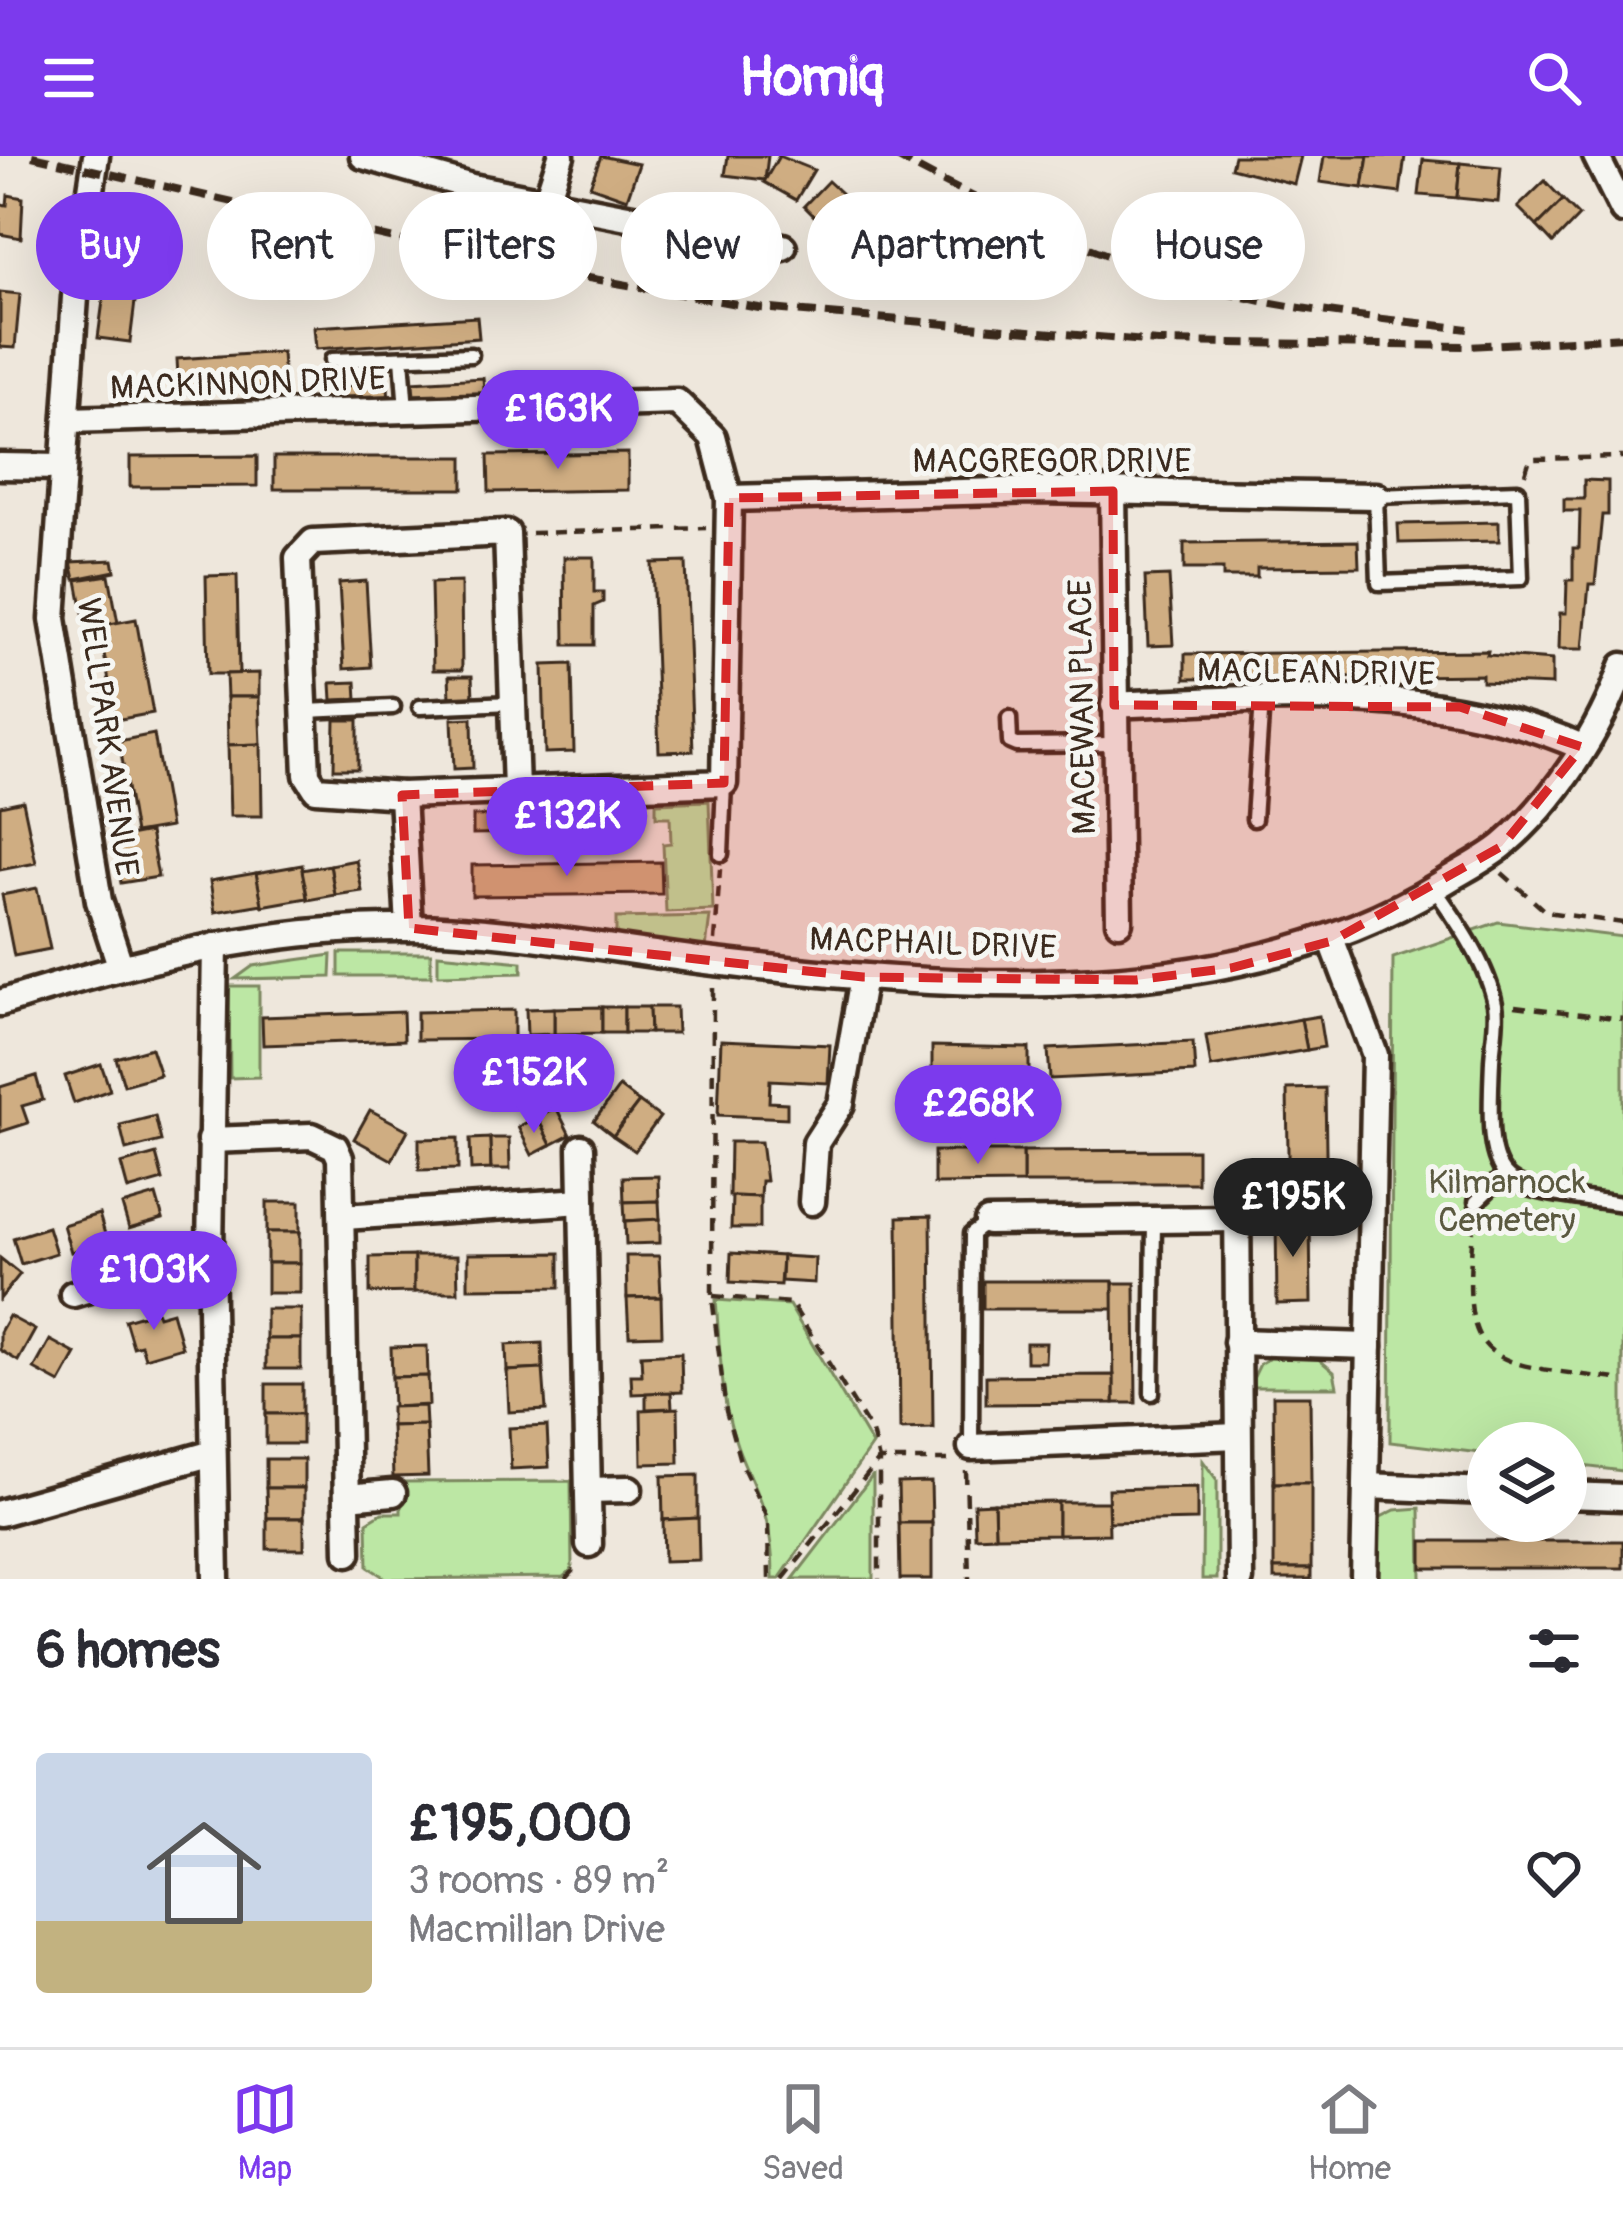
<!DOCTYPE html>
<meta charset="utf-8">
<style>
body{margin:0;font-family:Pangolin,sans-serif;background:#f7f7f7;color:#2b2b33;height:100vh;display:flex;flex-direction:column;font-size:45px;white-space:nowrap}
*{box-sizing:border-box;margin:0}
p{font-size:39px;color:#7c7c81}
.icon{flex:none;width:66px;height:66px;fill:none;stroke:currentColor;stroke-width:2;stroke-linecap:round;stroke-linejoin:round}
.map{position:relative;height:1423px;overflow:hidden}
.sheet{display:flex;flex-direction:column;background:#fff;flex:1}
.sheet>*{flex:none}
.guide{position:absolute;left:36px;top:36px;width:1551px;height:108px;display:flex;gap:24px}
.controls{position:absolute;left:1467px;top:1266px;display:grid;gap:24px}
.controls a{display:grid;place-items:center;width:120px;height:120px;border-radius:50%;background:#fff;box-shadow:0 12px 48px #0002;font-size:60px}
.price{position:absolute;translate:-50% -102px;padding:0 27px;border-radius:42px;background:#7c3aed;color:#fff;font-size:39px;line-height:78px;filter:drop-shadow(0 3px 6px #0008)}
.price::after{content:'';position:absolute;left:50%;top:72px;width:36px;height:27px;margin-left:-18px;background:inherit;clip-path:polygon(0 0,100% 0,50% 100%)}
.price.current{background:#222;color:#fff}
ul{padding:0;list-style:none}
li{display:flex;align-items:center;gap:36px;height:300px;padding:0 36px}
li span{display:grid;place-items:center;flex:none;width:336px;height:240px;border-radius:12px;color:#555}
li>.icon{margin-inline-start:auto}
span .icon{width:144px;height:144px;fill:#fffc;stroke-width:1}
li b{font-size:51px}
h2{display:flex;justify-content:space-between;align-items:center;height:144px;padding:0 36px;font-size:51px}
.chip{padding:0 42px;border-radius:54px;background:#fff;box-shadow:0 12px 48px #0002;font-size:42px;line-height:108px}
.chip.current{background:#7c3aed;color:#fff}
header{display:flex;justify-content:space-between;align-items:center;height:156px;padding:0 36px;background:#7c3aed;color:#fff;font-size:54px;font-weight:700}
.tab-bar{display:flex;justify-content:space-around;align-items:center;height:168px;border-top:3px solid #e1e1e2;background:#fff;font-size:33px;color:#7c7c81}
.tab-bar a{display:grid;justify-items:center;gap:6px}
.tab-bar .current{color:#7c3aed}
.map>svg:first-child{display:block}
.green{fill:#bce7a4;stroke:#7c8861;stroke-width:3}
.building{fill:#cfad82;stroke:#3b2a1e;stroke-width:3}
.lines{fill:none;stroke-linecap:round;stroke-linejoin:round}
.lane-casing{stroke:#3b2a1e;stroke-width:21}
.street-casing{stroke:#3b2a1e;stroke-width:33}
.path{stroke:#3b2a1e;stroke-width:4.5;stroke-dasharray:12 9;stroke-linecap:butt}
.lane{stroke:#f6f6f2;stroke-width:12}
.street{stroke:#f6f6f2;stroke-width:24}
.rail{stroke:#3b2a1e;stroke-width:8;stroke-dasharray:18 9;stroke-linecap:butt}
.marked{fill:#d62828;fill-opacity:0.2;stroke:#d62828;stroke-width:9;stroke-dasharray:24 15;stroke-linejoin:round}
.labels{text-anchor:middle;stroke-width:10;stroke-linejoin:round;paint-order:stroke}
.street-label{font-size:33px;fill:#3b2a1e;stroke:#f6f6f2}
.park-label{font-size:33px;fill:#5b5940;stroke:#f6f6f2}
</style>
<header><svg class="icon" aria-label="menu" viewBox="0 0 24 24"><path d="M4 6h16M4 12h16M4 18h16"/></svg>Homiq<svg class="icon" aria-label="search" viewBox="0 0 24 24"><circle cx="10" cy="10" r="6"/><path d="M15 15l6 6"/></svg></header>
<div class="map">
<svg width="1623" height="1423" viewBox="0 0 1623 1423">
<rect width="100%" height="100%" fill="#eee7dc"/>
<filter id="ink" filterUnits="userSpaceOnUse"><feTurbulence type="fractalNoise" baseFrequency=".00833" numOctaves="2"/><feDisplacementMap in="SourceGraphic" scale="24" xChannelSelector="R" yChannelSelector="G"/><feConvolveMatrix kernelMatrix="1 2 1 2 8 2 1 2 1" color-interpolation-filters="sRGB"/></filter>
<g filter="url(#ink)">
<!-- green -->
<g class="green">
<polygon points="709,645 713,754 666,756 663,688 671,687 670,661 656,661 656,647"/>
<polygon points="710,760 706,792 616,783 616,762"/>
<polygon points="1498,766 1623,781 1623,1315 1566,1308 1566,1287 1488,1287 1488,1298 1390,1286 1393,802"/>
<rect x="339" y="797" width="92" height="23"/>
<polygon points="438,798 522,806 522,817 438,819"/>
<polygon points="332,799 331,821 235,823 253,810"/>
<polygon points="229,830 259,830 259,921 230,922"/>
<path d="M 716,1144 L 789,1149 L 872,1289 L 779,1423 L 773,1423 C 774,1345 742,1323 727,1255 C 720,1219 719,1180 716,1144 Z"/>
<polygon points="1273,1200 1315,1200 1334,1216 1337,1231 1249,1231 1260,1208"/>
<polygon points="1203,1305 1217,1324 1217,1423 1202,1423"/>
<polygon points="873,1318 873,1423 793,1423 873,1319"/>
<polygon points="571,1325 572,1413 563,1421 387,1423 368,1411 367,1366 382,1357 401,1357 401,1326"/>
<polygon points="1420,1352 1421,1423 1370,1423 1377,1363 1395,1354"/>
</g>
<!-- building -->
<g class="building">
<polygon points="601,0 639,8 627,43 590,30"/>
<polygon points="728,0 768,0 765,24 725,19"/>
<polygon points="779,0 814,14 796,44 764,26"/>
<polygon points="1234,0 1301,0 1294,28 1231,12"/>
<polygon points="1324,0 1368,0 1363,32 1320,26"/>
<polygon points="1368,0 1405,0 1400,37 1363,32"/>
<polygon points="1423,4 1460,7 1457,42 1419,39"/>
<polygon points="1460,7 1501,11 1498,46 1457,42"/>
<polygon points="828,25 854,49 829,75 804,50"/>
<polygon points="1545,25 1563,44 1537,70 1518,51"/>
<polygon points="8,39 23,42 21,82 0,78 0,48 7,49"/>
<polygon points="1563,44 1579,60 1553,87 1537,70"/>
<polygon points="872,65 885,96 854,109 841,78"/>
<polygon points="110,93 141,97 130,186 98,182"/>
<polygon points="0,136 20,138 15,192 0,191"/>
<polygon points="477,161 479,182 316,193 314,171"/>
<polygon points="282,196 284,230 179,238 177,203"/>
<polygon points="483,222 485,243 414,248 412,226"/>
<polygon points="388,228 389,249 317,252 316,231"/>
<polygon points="628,297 628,334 489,336 488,299"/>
<polygon points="257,300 257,330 130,331 130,301"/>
<rect x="274" y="301" width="189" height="32"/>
<polygon points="1584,324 1608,325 1608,359 1602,359 1595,428 1589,428 1583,493 1559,493 1560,457 1566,457 1567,424 1573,424 1573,392 1579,392 1580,355 1564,355 1564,343 1584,343"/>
<polygon points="1499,366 1499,385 1399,387 1398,368"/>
<polygon points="1358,385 1359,411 1257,412 1257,421 1223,421 1223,413 1184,413 1184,387"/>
<polygon points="564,401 594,401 594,436 603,436 603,446 594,450 594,489 565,489"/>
<polygon points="113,404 115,415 75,423 71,406"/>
<polygon points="686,406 693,595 659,596 652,407"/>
<polygon points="109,419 118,467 86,472 77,424"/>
<polygon points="237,419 239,518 208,518 206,420"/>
<polygon points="1169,420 1173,489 1148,490 1145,421"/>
<polygon points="366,425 371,511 344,513 339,427"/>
<polygon points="461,426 462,514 433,514 431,427"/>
<polygon points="136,463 153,557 116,564 99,470"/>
<polygon points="1488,495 1487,499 1552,504 1552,529 1482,526 1482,519 1185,523 1185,498"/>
<polygon points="572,508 574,596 545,597 543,509"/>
<polygon points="259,517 259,541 227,541 226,518"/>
<polygon points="449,520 472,520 473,541 450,542"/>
<polygon points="356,526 357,543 332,544 331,527"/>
<polygon points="227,541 259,541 261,588 228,589"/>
<polygon points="472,562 473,612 454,613 452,563"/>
<polygon points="335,564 358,564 358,613 334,613"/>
<polygon points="154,578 170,671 135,677 119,585"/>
<polygon points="261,588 262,660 230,660 228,589"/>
<polygon points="23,645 36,707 0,714 0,650"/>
<polygon points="613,657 613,675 473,678 473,660"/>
<polygon points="150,676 158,721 121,727 113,683"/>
<polygon points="356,704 362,735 335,739 330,709"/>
<polygon points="661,706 662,738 472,740 472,709"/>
<polygon points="302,709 307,742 262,750 256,717"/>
<polygon points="330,709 335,739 308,744 302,714"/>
<polygon points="256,717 262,748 215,756 210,725"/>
<polygon points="37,732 50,793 14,800 2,739"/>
<polygon points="602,851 602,877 554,878 554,852"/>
<rect x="602" y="851" width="22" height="26"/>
<polygon points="624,851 649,851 650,877 624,877"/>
<polygon points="649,851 676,851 677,877 650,877"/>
<polygon points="554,852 554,878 527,879 526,853"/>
<polygon points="514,854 514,883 417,884 417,856"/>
<polygon points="403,856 404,884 263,889 262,861"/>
<polygon points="1319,860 1324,891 1307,894 1301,863"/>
<polygon points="1301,863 1307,894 1211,911 1206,880"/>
<polygon points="721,884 830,889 828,927 770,924 769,946 787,947 787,962 718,959"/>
<polygon points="1193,886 1195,916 1050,923 1048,893"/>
<polygon points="932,890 1029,892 1029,923 932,922"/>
<polygon points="151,892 160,919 124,929 116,902"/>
<polygon points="101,908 110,934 74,947 65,920"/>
<polygon points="36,920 43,944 22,950 28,967 0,976 0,931"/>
<polygon points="619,931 639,946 613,980 594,965"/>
<polygon points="1325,932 1327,1059 1289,1060 1287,933"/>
<polygon points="639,946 660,961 635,995 613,980"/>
<polygon points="556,951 570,979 551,989 537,961"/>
<polygon points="370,954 408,974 392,1004 354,983"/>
<polygon points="155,960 161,985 126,994 120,969"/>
<polygon points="537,961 551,989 532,999 518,971"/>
<polygon points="458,982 458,1013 419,1014 419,983"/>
<polygon points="490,982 491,1013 471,1014 470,983"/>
<polygon points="490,982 509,982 510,1013 491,1013"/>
<polygon points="730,986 761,986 766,1025 761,1025 760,1041 729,1040"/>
<polygon points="1197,994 1197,1027 1023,1027 1023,995"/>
<polygon points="934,995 1023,995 1023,1027 934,1028"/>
<polygon points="156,998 163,1024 128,1034 121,1008"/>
<polygon points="658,1020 659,1045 624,1046 623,1021"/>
<polygon points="156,1039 163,1063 129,1073 122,1049"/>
<polygon points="732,1040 760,1041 760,1072 731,1072"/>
<polygon points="659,1045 660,1063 625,1065 624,1046"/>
<rect x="267" y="1046" width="33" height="30"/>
<polygon points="99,1058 107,1085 71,1096 63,1069"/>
<polygon points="931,1060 933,1272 900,1273 898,1061"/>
<polygon points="1276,1060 1310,1060 1311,1147 1277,1148"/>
<polygon points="660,1063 660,1087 626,1088 625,1065"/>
<polygon points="48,1071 56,1097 21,1108 13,1082"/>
<rect x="267" y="1076" width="33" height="31"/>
<polygon points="560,1097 560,1131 468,1132 468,1098"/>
<polygon points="731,1097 782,1100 780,1129 730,1126"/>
<polygon points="414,1100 414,1136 370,1137 370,1101"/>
<polygon points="414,1100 457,1100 458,1136 414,1136"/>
<polygon points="626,1100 659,1100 661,1141 627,1142"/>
<polygon points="782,1100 815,1102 814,1127 781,1125"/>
<polygon points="0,1102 20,1118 0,1143"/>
<rect x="267" y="1107" width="33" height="30"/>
<polygon points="983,1125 1113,1125 1114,1153 983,1153"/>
<polygon points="1113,1127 1135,1127 1136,1247 1114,1247"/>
<polygon points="661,1141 662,1179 629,1180 627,1142"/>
<rect x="266" y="1153" width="35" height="30"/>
<polygon points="156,1155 158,1160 172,1156 182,1191 145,1202 141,1189 133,1191 125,1164"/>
<polygon points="9,1160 35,1174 18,1205 0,1194 0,1176"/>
<rect x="266" y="1183" width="35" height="30"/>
<polygon points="50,1184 76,1198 60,1227 34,1213"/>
<polygon points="542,1187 543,1213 507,1215 506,1189"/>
<polygon points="1026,1187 1046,1187 1045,1206 1026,1206"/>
<polygon points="427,1190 428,1220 392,1221 391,1191"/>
<polygon points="681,1197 682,1236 632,1238 631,1219 642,1219 641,1199"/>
<polygon points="543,1213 546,1254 509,1256 507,1215"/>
<polygon points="1114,1219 1114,1247 986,1248 986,1220"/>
<polygon points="428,1220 429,1249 393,1251 392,1221"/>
<rect x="266" y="1228" width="36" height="30"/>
<polygon points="671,1236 672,1252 646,1253 646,1237"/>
<polygon points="1273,1240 1310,1240 1311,1327 1274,1327"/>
<polygon points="425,1250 426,1269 391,1270 391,1251"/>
<polygon points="678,1252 679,1307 642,1308 641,1254"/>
<rect x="266" y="1258" width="36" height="30"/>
<polygon points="426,1269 428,1320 393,1321 391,1270"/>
<polygon points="547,1270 549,1311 511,1313 509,1272"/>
<rect x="266" y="1303" width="38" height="29"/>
<polygon points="698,1319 698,1362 663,1364 662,1320"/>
<polygon points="931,1326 932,1367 899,1367 898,1327"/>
<rect x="1274" y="1327" width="37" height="86"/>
<polygon points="1197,1331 1197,1364 1109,1366 1108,1333"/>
<polygon points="266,1332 304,1332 304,1362 267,1362"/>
<polygon points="1058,1346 1058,1379 995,1380 994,1347"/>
<polygon points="1058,1346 1108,1346 1109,1378 1058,1379"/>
<polygon points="994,1347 995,1380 975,1381 974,1348"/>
<rect x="267" y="1362" width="37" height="31"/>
<polygon points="698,1362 699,1404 664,1405 663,1364"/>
<polygon points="899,1367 932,1367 932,1423 900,1423"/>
<rect x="1422" y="1385" width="201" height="27"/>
<rect x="1274" y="1413" width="37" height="10"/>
</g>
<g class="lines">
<defs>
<g id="lane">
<polyline points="402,202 406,254"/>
<polyline points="332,204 471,199"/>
<polygon points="1518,335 1521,422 1379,427 1376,340"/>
<polyline points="420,551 512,547"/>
<polyline points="306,555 393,551"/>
<polyline points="1009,562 1010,586 1017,589 1114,588"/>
<polyline points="1254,663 1262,544"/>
<polyline points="721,698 724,627"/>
<path d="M 1434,732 C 1457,765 1487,807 1495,848 C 1498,864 1493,887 1492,904 C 1486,1039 1494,1030 1623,1048"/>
<polyline points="1476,1046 1505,1018"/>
<polyline points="1152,1237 1154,1064"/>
<polyline points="971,1291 972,1078 988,1066"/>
</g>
<g id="street">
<polyline points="96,0 75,141 53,463 99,745 120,809"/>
<polyline points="363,0 472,31 783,91"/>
<polyline points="1596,0 1623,54"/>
<polyline points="546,46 561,0"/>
<polyline points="68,264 677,246 713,281 729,342 724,627 402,639 316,633 307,619 298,402 313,386 507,377 516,633"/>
<polyline points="0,310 62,311"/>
<polyline points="1113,335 1119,766"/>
<polyline points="729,342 1036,334 1376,340"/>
<path d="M 1114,549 C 1270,542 1435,526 1582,591"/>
<polyline points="402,639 409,772"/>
<polyline points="1332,785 1375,899 1364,1423"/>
<polyline points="215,790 210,1096 216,1423"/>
<path d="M 0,847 C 134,805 268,770 409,772 C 512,773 613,794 715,806 C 952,833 1231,857 1441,728 C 1461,715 1485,704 1503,689 C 1554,646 1602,573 1623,510"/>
<polyline points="210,984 312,980 335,991 340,1002 348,1397"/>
<polyline points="581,992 589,1388"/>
<polyline points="1237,1039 1240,1423"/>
<polyline points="812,1046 816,987 841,948 863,821"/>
<polyline points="344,1061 582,1045"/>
<polyline points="988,1066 1237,1063"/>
<polyline points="73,1138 210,1096"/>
<polyline points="1237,1186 1369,1190"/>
<polyline points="971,1291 1238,1280"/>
<polyline points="1366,1330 1488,1335"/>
<polyline points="588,1334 629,1333"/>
<polyline points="1566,1339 1623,1341"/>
<polyline points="347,1341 393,1337"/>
<polyline points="0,1357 213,1297"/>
</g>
</defs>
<!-- lane casing -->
<use href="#lane" class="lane-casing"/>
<!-- street casing -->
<use href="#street" class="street-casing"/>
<!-- path -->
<g class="path">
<polyline points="1525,318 1530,303 1623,301"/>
<polyline points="531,377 706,372"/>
<polyline points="1502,717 1546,756 1623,767"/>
<polyline points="715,785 720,713"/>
<polyline points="713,832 712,1140 726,1255 740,1305 768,1364 769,1423"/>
<polyline points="1515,850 1623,863"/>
<path d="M 1474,1064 C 1459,1216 1483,1205 1623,1224"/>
<polyline points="713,1140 791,1147 872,1276 879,1304 879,1423"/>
<polyline points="966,1315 969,1423"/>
<polyline points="566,1423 579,1409"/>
<polyline points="783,1423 879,1304 948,1304"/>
</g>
<!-- lane -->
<use href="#lane" class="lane"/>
<!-- street -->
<use href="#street" class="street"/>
<!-- rail -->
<g class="rail">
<polyline points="32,0 486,104 759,152 1158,186 1469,190 1623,181"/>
<path d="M 895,0 C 985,50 1081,93 1180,124 C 1272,154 1373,161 1468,173"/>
</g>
</g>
</g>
<!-- marked area -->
<path class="marked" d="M 1113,335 L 1114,549 L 1460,551 L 1582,591 L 1502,690 L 1332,785 L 1231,812 L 1136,824 L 863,821 L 409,772 L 402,639 L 724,627 L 729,342 Z"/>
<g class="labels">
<!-- street labels -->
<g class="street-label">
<text transform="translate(248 226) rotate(-2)" y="12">MACKINNON DRIVE</text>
<text x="1052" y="316">MACGREGOR DRIVE</text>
<text transform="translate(1316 515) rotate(1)" y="12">MACLEAN DRIVE</text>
<text transform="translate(1081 551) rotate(-91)" y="12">MACEWAN PLACE</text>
<text transform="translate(109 581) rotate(82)" y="12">WELLPARK AVENUE</text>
<text transform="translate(933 786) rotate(2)" y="12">MACPHAIL DRIVE</text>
</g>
<!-- park labels -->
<g class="park-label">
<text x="1507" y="1037">Kilmarnock<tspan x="1507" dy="38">Cemetery</tspan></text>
</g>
</g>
</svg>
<div class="controls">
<a><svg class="icon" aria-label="layers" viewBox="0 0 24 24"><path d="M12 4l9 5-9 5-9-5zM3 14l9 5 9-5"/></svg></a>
</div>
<b class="price" style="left:558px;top:316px">£163K</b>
<b class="price" style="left:567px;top:723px">£132K</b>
<b class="price" style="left:534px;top:980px">£152K</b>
<b class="price" style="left:978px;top:1011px">£268K</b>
<b class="price current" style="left:1293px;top:1104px">£195K</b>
<b class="price" style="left:154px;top:1177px">£103K</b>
<div class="guide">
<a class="chip current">Buy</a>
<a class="chip">Rent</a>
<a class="chip">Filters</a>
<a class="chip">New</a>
<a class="chip">Apartment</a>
<a class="chip">House</a>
</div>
</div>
<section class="sheet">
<h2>6 homes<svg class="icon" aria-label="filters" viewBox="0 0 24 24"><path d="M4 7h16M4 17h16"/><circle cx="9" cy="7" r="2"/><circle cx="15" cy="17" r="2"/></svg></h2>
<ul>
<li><span style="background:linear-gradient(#c9d6e8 70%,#c2b280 0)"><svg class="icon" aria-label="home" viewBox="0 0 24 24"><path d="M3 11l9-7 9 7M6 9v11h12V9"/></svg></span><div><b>£195,000</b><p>3 rooms · 89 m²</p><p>Macmillan Drive</p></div><svg class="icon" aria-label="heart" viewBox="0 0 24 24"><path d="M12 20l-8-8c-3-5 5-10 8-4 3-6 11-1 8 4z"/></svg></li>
</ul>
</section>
<nav class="tab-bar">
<a class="current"><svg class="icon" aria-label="map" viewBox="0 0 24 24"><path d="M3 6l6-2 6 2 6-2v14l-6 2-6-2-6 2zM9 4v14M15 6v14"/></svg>Map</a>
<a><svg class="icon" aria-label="saved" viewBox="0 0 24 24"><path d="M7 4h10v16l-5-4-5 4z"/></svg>Saved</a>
<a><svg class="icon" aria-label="home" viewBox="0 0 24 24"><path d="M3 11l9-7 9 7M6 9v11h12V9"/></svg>Home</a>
</nav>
